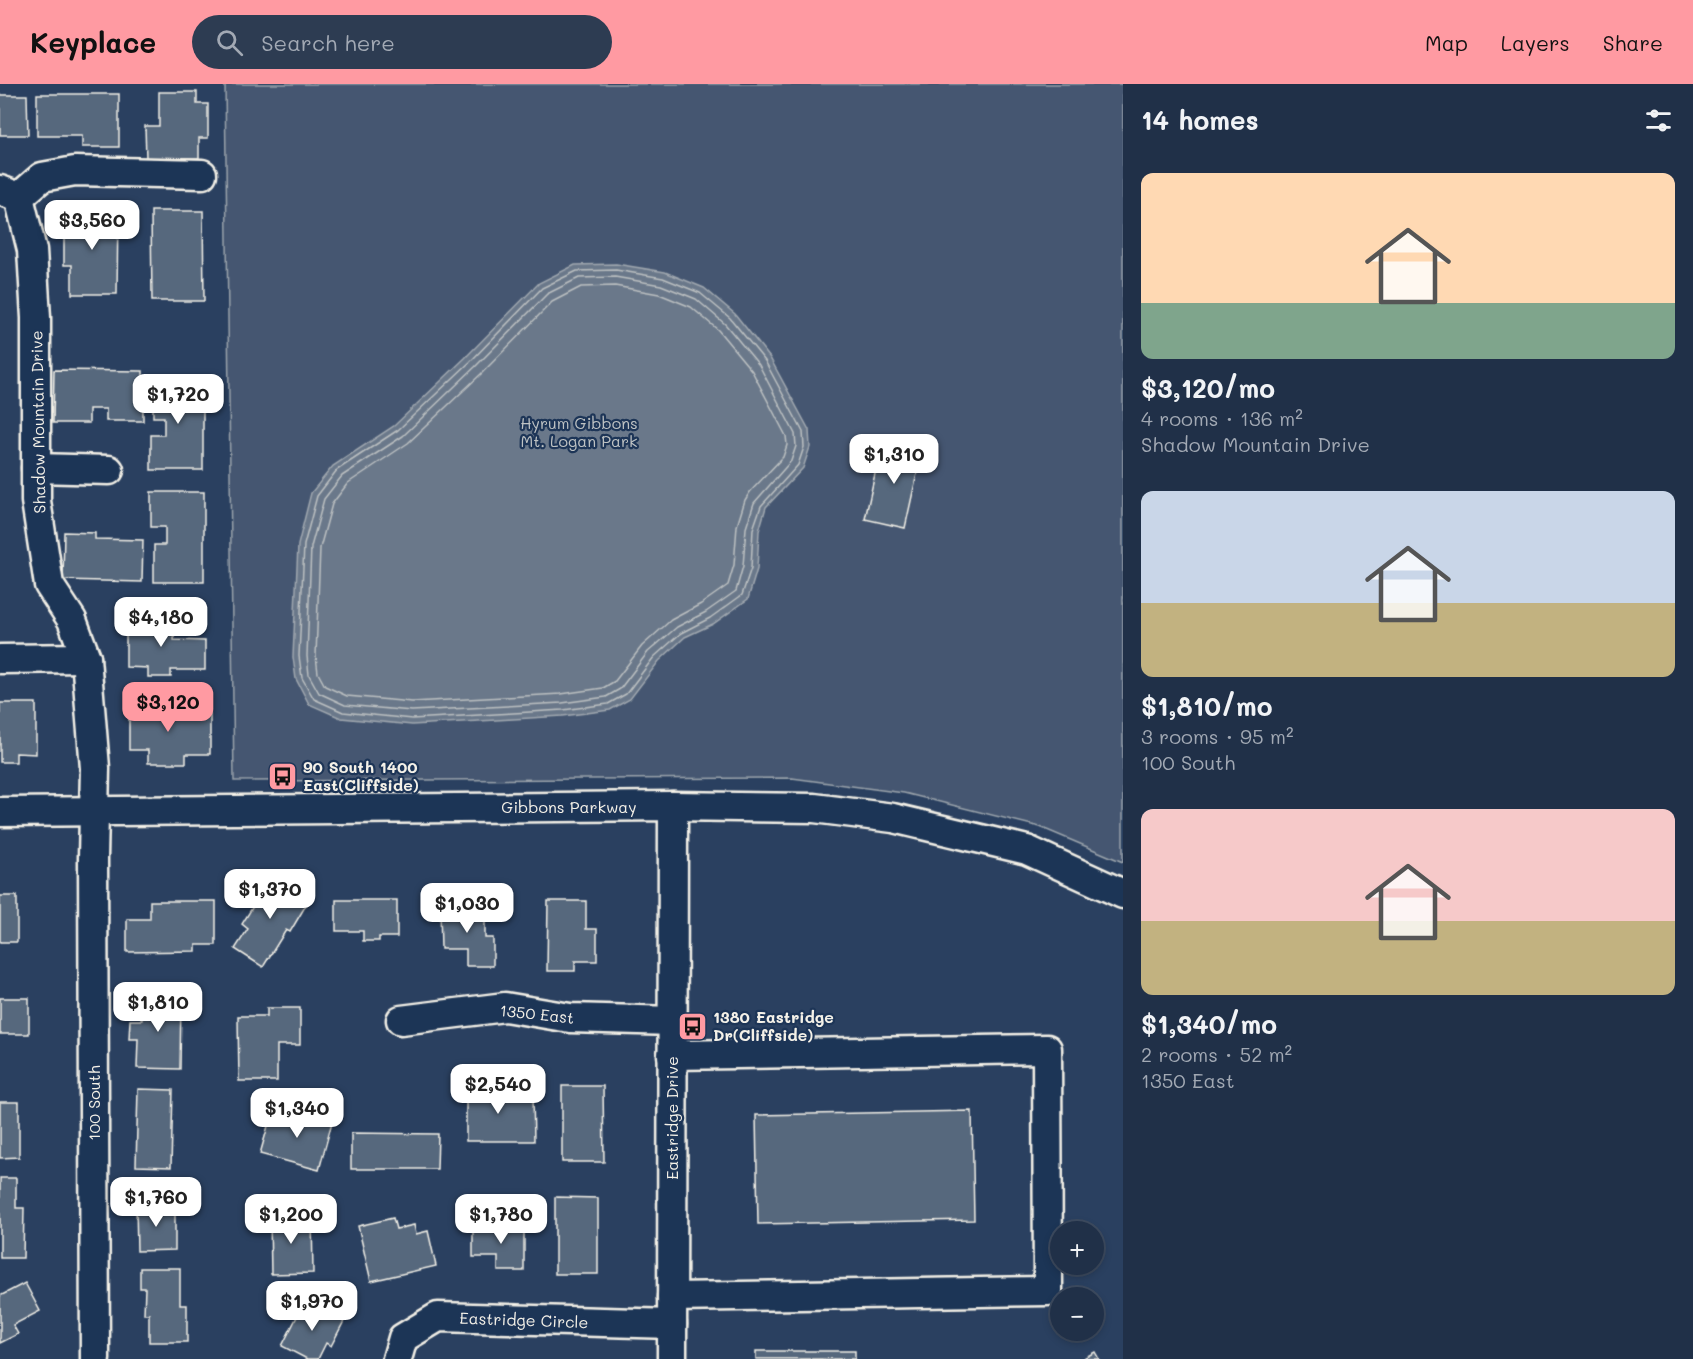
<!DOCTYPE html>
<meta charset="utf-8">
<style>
body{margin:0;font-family:Mali,sans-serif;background:#2d3c52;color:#f1f3f6;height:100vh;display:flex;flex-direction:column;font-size:22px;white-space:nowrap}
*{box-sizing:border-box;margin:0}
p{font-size:20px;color:#a2a9b4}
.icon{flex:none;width:33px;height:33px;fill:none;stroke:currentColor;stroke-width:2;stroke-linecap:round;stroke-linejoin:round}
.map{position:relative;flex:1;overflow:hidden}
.details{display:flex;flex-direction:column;background:#203048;width:570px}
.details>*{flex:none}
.tools{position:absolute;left:1050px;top:1137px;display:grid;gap:12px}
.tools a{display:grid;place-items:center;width:54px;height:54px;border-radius:50%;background:#203048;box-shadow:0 3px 9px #0003,0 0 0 2px #3d4b60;font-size:30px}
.price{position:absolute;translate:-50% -51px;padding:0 14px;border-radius:12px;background:#fff;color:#222;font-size:20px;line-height:39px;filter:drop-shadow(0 2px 3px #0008)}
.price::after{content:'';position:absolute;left:50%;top:36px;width:18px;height:14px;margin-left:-9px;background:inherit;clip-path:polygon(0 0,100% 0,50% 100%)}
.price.current{background:#ff9aa2;color:#111}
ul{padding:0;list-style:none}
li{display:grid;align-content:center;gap:12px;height:318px;padding:0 18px}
li span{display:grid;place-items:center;height:186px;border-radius:12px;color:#555}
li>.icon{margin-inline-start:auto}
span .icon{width:108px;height:108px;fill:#fffc;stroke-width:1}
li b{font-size:26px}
h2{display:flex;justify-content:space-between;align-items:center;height:72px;padding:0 18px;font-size:26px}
header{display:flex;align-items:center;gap:36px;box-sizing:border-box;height:84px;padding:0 30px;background:#ff9aa2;color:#111}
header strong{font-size:28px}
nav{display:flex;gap:33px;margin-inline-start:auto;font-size:21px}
.search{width:420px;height:54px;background:#2d3c52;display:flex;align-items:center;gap:15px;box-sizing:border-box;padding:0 21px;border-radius:33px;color:#a2a9b4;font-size:22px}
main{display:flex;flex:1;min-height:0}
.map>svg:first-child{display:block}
.green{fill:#445771;stroke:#9ca4ac;stroke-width:1.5}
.water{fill:#6a788a;stroke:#a1a8b0;stroke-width:1.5}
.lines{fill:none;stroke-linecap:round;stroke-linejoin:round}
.shore{stroke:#bdc1c2;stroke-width:1.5}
.building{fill:#56677d;stroke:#f4f1e8;stroke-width:1.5}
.minor-casing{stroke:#f4f1e8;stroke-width:33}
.minor{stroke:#1d3557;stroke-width:28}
.labels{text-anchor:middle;stroke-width:4.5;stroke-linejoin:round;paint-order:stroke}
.street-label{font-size:16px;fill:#f4f1e8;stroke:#1d3557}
.park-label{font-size:16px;fill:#bfc3c4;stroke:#1d3557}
.poi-label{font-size:16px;font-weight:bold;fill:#f4f1e8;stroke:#1d3557;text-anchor:start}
</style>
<header>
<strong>Keyplace</strong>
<div class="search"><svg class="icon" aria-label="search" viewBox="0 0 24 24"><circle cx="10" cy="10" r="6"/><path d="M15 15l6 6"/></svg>Search here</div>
<nav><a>Map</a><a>Layers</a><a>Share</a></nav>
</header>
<main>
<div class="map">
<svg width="1123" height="1275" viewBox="0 0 1123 1275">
<rect width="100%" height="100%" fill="#2a4060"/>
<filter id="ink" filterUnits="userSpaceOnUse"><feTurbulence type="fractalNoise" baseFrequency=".0167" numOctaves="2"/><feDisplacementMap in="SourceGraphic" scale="12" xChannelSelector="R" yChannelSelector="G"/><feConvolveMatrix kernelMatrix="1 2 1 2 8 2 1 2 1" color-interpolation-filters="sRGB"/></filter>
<g filter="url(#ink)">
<!-- green -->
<polygon class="green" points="225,0 1123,0 1123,778 1040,743 904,709 792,694 234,697"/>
<!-- water -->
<polygon class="water" points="616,180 665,188 704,204 735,230 770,274 809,346 810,363 803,384 766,423 759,447 757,485 748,515 713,540 685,553 659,577 630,615 610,626 563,632 412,641 341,634 309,620 296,595 293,573 298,461 311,409 333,382 394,342 465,274 539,199 575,181"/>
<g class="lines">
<!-- shore -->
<g class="shore">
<polygon points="616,186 663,194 700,209 730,234 765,277 803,348 804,363 798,381 761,422 753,445 751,484 742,511 710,534 681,549 654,573 626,610 608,620 563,626 412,635 343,628 314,615 302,594 299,572 304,461 317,412 337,386 398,346 470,278 542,204 577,187"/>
<polygon points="615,193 661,201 696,215 725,240 759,281 795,350 796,362 791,377 754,419 746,444 743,482 736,507 706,528 677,543 648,568 620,605 606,613 562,619 412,627 345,621 319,609 309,591 307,572 311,463 324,415 342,392 403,352 475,283 547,210 579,194"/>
<polygon points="615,202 659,210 691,223 718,246 752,287 786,352 787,361 783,373 750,408 745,416 737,442 734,481 728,501 701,520 671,536 642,562 615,597 603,604 561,610 412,618 347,612 325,602 318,589 316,572 320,464 332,420 348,399 408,359 481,290 552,218 581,203"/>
</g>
</g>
<!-- building -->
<g class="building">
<polygon points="159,8 197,8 197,20 208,20 208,54 199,54 199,74 146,74 145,42 159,42"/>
<polygon points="37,10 119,10 119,63 82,63 82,52 37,52"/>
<polygon points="0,11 27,11 28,51 0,51"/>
<polygon points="64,126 118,127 117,210 72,210 72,181 64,181"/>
<polygon points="151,127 203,127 204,217 152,217"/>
<polygon points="54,286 143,287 143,337 106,337 106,325 89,325 89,339 53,339"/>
<polygon points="153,296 203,296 203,386 151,386 151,351 164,351 164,333 153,333"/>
<polygon points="882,358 922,367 905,444 865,435"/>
<polygon points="151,408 204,408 204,498 154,498 154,461 165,461 165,443 151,443"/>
<polygon points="64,448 95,449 95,455 143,456 142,498 63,496"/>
<polygon points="126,534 175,535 174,556 205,557 205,586 171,586 171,593 148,593 148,584 126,583"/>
<polygon points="0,619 36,619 36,670 16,669 16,678 0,678"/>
<polygon points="129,620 161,620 161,629 210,629 210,670 186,670 186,679 148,679 148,666 129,666"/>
<polygon points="272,792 309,816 290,848 286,846 263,883 235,865 248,845 242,840"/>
<rect x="0" y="812" width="17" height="46"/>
<polygon points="336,816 397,816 397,853 379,853 379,857 363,857 363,847 336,847"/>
<polygon points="150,817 216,817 216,861 196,861 196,867 127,868 127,835 150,835"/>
<polygon points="548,817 586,817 586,845 597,845 597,877 575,877 575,887 547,887"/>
<polygon points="485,823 485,854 493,854 493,882 466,882 466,865 441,865 440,824"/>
<polygon points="143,912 181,913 180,985 137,984 138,955 129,955 130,936 142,936"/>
<rect x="0" y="914" width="29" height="36"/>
<polygon points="267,924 300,924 300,961 277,961 277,997 239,997 238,932 267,932"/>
<polygon points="466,999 500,999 500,1012 533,1012 534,1057 466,1057"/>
<polygon points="562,1002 603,1002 604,1078 562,1078"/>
<polygon points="138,1005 173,1006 171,1083 136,1082"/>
<polygon points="0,1018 19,1018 19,1073 0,1074"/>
<polygon points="972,1027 974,1136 758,1140 756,1031"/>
<polygon points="272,1028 292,1034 294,1028 332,1038 319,1086 260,1070"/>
<polygon points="351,1049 438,1050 437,1085 351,1085"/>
<polygon points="0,1094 16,1094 16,1124 24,1124 23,1174 0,1174"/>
<polygon points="555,1113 598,1114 598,1190 555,1190"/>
<polygon points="136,1122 175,1122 175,1166 137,1167"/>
<polygon points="270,1133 312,1133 313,1189 271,1190"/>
<polygon points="393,1134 396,1145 414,1141 416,1150 428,1147 436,1182 371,1197 358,1142"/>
<polygon points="473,1141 524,1141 524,1187 498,1187 498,1173 473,1173"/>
<polygon points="140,1184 180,1184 180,1221 187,1221 187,1258 149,1258 149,1230 144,1230 145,1204 140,1204"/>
<polygon points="25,1199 40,1227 13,1241 18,1250 0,1259 0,1212"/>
<polygon points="305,1217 344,1237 331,1262 326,1259 318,1275 307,1275 282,1262"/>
<rect x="756" y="1267" width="99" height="8"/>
<polygon points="1095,1268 1099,1275 1082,1275"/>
</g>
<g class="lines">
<defs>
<g id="minor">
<polyline points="0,106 19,113 32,166 36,234 36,417 49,501 72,536 86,574 95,684 93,774 95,1275"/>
<polyline points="19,113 42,93 75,87 202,90"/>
<polyline points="36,384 109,386"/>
<polyline points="0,575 86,574"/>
<polyline points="0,728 673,722 814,724 893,734 1027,766 1123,810"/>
<polyline points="401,936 505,923 570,934 673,937"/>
<polyline points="672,1213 1048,1207 1047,965 672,971"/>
<polyline points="397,1275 403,1254 438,1233 672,1240"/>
<polyline points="672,1275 673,722"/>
</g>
</defs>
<!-- minor casing -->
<use href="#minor" class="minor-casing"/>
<!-- minor -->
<use href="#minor" class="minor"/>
</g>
</g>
<!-- icons -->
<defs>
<symbol id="bus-square" viewBox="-11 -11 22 22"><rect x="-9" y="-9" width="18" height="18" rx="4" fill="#ff9aa2" stroke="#1d3557"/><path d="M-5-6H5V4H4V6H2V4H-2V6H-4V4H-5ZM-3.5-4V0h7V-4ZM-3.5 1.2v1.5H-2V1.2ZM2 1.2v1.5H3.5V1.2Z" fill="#111"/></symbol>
</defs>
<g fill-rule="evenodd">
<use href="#bus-square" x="266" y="676" width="33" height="33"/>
<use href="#bus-square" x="676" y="926" width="33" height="33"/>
</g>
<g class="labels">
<!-- street labels -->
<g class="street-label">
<text transform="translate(38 338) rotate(-91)" y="6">Shadow Mountain Drive</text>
<text x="569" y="729">Gibbons Parkway</text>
<text transform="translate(537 930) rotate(6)" y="6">1350 East</text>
<text transform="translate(94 1019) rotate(-90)" y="6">100 South</text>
<text transform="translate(672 1034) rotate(-90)" y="6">Eastridge Drive</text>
<text transform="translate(524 1236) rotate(2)" y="6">Eastridge Circle</text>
</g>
<!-- park labels -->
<g class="park-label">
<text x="579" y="345">Hyrum Gibbons<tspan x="579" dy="18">Mt. Logan Park</tspan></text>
</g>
<!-- poi labels -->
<g class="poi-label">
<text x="303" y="689">90 South 1400<tspan x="303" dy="18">East(Cliffside)</tspan></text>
<text x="713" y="939">1380 Eastridge<tspan x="713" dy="18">Dr(Cliffside)</tspan></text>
</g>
</g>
</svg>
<div class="tools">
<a>+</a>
<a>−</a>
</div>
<b class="price" style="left:92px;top:167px">$3,560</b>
<b class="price" style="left:178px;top:341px">$1,720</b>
<b class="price" style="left:894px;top:401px">$1,310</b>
<b class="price" style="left:161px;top:564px">$4,180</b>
<b class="price current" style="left:168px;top:649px">$3,120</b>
<b class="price" style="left:270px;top:836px">$1,370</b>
<b class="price" style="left:467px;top:850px">$1,030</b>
<b class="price" style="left:158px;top:949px">$1,810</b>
<b class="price" style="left:498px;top:1031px">$2,540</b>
<b class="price" style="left:297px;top:1055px">$1,340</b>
<b class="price" style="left:156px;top:1144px">$1,760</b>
<b class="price" style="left:291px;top:1161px">$1,200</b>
<b class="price" style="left:501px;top:1161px">$1,780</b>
<b class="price" style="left:312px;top:1248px">$1,970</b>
</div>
<section class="details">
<h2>14 homes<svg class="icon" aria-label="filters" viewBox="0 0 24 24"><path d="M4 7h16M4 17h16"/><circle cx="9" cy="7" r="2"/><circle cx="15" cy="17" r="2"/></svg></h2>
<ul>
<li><span style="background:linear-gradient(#ffd9b3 70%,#7fa58c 0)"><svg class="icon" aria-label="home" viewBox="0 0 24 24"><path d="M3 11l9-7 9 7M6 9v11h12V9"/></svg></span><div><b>$3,120/mo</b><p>4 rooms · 136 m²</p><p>Shadow Mountain Drive</p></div></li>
<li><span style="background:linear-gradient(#c9d6e8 60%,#c2b280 0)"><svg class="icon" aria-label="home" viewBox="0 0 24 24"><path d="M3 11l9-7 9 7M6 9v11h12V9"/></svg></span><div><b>$1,810/mo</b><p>3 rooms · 95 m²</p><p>100 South</p></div></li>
<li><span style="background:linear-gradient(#f6c9c9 60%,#c2b280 0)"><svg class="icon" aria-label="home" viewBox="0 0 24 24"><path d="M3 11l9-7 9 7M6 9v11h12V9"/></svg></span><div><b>$1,340/mo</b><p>2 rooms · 52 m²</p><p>1350 East</p></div></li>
</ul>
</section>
</main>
